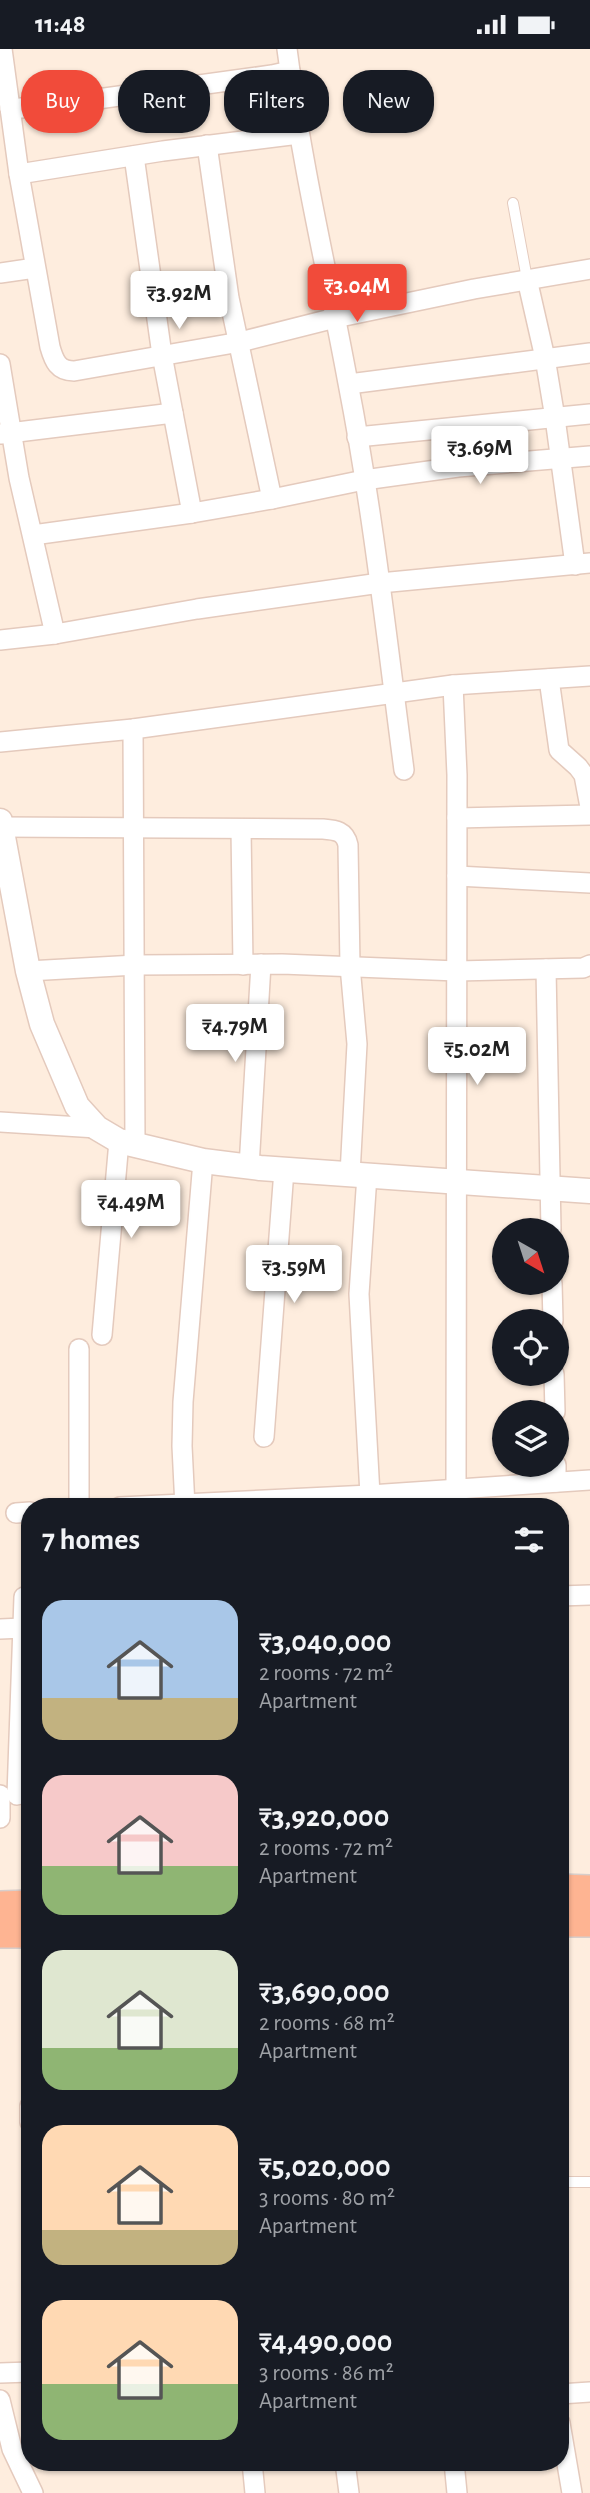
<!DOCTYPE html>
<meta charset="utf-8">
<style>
body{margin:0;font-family:"Alegreya Sans",sans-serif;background:#242831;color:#f1f3f6;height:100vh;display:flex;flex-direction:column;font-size:26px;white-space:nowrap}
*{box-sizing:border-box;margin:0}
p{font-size:23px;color:#9ea1a6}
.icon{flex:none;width:38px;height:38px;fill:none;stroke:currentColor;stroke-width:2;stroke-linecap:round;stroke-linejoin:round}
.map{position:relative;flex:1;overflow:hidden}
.sheet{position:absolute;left:21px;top:1449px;width:548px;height:973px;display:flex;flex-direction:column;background:#171b24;border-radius:28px;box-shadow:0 2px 5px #0004}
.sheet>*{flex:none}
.top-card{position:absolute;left:21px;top:21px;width:550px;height:63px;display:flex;gap:14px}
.needle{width:46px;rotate:141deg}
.tools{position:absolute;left:492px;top:1169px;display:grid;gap:14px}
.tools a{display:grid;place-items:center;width:77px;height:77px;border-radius:50%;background:#171b24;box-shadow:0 2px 5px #0004;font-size:35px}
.price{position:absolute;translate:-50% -60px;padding:0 16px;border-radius:7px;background:#fff;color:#222;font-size:23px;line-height:46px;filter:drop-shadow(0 2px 4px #0008)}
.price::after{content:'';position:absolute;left:50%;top:42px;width:21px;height:16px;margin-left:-10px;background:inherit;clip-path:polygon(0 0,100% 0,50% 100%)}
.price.on{background:#f14b3a;color:#fff}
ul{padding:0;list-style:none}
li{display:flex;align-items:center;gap:21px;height:175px;padding:0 21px}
li span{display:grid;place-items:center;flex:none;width:196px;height:140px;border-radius:21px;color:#555}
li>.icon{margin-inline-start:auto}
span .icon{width:84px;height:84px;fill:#fffc;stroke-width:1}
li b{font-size:30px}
h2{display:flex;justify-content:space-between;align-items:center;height:84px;padding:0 21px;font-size:30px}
.pill{padding:0 24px;border-radius:28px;background:#171b24;box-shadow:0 2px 5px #0004;font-size:24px;line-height:63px}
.pill.on{background:#f14b3a;color:#fff}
.status{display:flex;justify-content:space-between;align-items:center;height:49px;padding:0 35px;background:#171b24;direction:ltr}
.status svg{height:19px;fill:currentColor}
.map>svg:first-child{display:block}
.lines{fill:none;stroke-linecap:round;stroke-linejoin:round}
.service-casing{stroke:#e4cabd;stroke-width:12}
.minor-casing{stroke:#e4cabd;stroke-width:22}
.tertiary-casing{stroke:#e4cabd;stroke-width:27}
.trunk-casing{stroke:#d8cecb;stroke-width:36}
.service{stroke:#fff;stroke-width:10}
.minor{stroke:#fff;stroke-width:19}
.tertiary{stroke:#fff;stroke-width:24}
.trunk{stroke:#feb492;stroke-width:33}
</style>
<div class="status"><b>11:48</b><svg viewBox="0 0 49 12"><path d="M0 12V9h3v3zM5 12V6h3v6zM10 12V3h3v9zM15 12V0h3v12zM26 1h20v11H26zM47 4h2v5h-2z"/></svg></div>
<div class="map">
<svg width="590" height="2444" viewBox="0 0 590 2444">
<rect width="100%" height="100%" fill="#feedde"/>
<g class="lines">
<defs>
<g id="service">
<polyline points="513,154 527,230"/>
<polyline points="560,2133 590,2133"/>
</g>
<g id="minor">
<path d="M 2,0 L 19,125 L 50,298 C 54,312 58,322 74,322 L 240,293 L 335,269 L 474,240 L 590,220"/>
<path d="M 290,22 C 304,127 329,230 348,334 C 373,462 387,592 404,721"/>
<polyline points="10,60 54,56 272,26 290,22 287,0"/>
<polyline points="207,96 229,249 272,450"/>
<polyline points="134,107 162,306 192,464"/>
<polyline points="19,125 163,102 299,85"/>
<polyline points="0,224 35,219"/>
<polyline points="527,230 545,309 555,369 575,516"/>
<polyline points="0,315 19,429 55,585"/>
<polyline points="349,335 590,304"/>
<polyline points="1,385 173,364"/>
<polyline points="357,388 590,365"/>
<polyline points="33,486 192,464 272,450 364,431 458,418 590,407"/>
<polyline points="0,591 55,585 197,560 380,534 590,514"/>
<polyline points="549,630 559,701 578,718 584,726 590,758"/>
<polyline points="453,636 457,726 456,1440"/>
<polyline points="133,680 135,1095"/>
<polyline points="0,693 133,680 453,636 590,627"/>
<polyline points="457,769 590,766"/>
<path d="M 0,778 L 323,780 C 336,781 345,782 348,796 L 350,917 L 357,995 L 350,1125"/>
<polyline points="241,780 243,916"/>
<polyline points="457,827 590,834"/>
<polyline points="546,920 551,1181"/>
<polyline points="28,922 136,916 282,915 457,922 583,919 590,916"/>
<polyline points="0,1073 97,1079"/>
<polyline points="249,1118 261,915"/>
<polyline points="367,1126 359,1245 370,1446"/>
<polyline points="552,1234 553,1272"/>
<polyline points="102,1286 119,1092"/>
<polyline points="554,1325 555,1363"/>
<polyline points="264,1388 284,1121"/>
<polyline points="556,1416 556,1433"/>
<polyline points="79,1458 79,1300"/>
<polyline points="120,1458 370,1446 590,1431"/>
<polyline points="185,1458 182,1397 183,1353 203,1112"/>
<polyline points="16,1464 30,1463"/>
<polyline points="560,1547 590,1546"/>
<polyline points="0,1580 23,1579"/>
<polyline points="17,1746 24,1548"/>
<polyline points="0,1769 0,1746"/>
<polyline points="30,2057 30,2073"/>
<polyline points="0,2324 30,2323"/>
<polyline points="560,2345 590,2343"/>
<polyline points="0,2351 12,2400 33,2444"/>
<polyline points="560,2374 572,2444"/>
<polyline points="252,2413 255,2444"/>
<polyline points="345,2413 349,2444"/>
<polyline points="454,2413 457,2444"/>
</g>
<polyline id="tertiary" points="0,772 28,922 42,975 77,1057 97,1079 119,1092 203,1112 260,1119 590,1142"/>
<g id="trunk">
<polyline points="560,1842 590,1843"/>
<polyline points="0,1859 30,1858"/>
<polyline points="560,1871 590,1871"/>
<polyline points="0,1882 30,1882"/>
</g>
</defs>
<!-- service casing -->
<use href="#service" class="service-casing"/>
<!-- minor casing -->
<use href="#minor" class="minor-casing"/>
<!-- tertiary casing -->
<use href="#tertiary" class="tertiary-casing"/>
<!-- trunk casing -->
<use href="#trunk" class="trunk-casing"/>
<!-- service -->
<use href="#service" class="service"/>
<!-- minor -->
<use href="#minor" class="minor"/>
<!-- tertiary -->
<use href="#tertiary" class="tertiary"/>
<!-- trunk -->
<use href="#trunk" class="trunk"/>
</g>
</svg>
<div class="tools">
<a><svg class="needle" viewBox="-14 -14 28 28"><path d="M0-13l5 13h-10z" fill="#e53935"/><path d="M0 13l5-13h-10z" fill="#9ea1a6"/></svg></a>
<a><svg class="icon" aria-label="locate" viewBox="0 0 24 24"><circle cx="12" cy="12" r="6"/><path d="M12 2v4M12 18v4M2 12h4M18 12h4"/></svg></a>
<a><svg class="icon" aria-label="layers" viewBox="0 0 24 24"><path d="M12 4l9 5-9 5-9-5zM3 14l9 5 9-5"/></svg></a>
</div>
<b class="price on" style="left:357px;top:275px">₹3.04M</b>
<b class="price" style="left:179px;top:282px">₹3.92M</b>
<b class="price" style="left:480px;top:437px">₹3.69M</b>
<b class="price" style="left:235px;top:1015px">₹4.79M</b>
<b class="price" style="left:477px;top:1038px">₹5.02M</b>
<b class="price" style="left:131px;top:1191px">₹4.49M</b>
<b class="price" style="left:294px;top:1256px">₹3.59M</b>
<div class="top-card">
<a class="pill on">Buy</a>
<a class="pill">Rent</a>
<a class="pill">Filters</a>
<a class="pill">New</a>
</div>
<section class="sheet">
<h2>7 homes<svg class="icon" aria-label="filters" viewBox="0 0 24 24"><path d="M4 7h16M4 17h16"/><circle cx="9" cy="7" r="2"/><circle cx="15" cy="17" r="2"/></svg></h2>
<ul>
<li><span style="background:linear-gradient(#a9c7e8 70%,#c2b280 0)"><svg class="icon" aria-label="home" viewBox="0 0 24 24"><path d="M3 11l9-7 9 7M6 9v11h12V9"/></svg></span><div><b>₹3,040,000</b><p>2 rooms · 72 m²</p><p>Apartment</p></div></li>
<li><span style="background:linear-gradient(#f6c9c9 65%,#8fb573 0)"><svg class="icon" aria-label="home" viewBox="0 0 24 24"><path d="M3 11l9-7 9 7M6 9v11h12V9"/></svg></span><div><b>₹3,920,000</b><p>2 rooms · 72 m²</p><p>Apartment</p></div></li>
<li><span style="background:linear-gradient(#dfe7d0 70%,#8fb573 0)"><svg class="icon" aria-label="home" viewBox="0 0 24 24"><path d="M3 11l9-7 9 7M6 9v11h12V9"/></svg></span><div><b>₹3,690,000</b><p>2 rooms · 68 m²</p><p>Apartment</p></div></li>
<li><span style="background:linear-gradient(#ffd9b3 75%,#c2b280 0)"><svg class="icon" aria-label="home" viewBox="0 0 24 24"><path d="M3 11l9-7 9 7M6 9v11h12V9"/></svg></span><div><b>₹5,020,000</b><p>3 rooms · 80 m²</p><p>Apartment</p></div></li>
<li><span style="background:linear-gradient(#ffd9b3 60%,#8fb573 0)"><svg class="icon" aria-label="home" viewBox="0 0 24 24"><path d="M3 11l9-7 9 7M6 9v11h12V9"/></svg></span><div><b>₹4,490,000</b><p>3 rooms · 86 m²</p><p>Apartment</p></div></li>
</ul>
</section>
</div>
